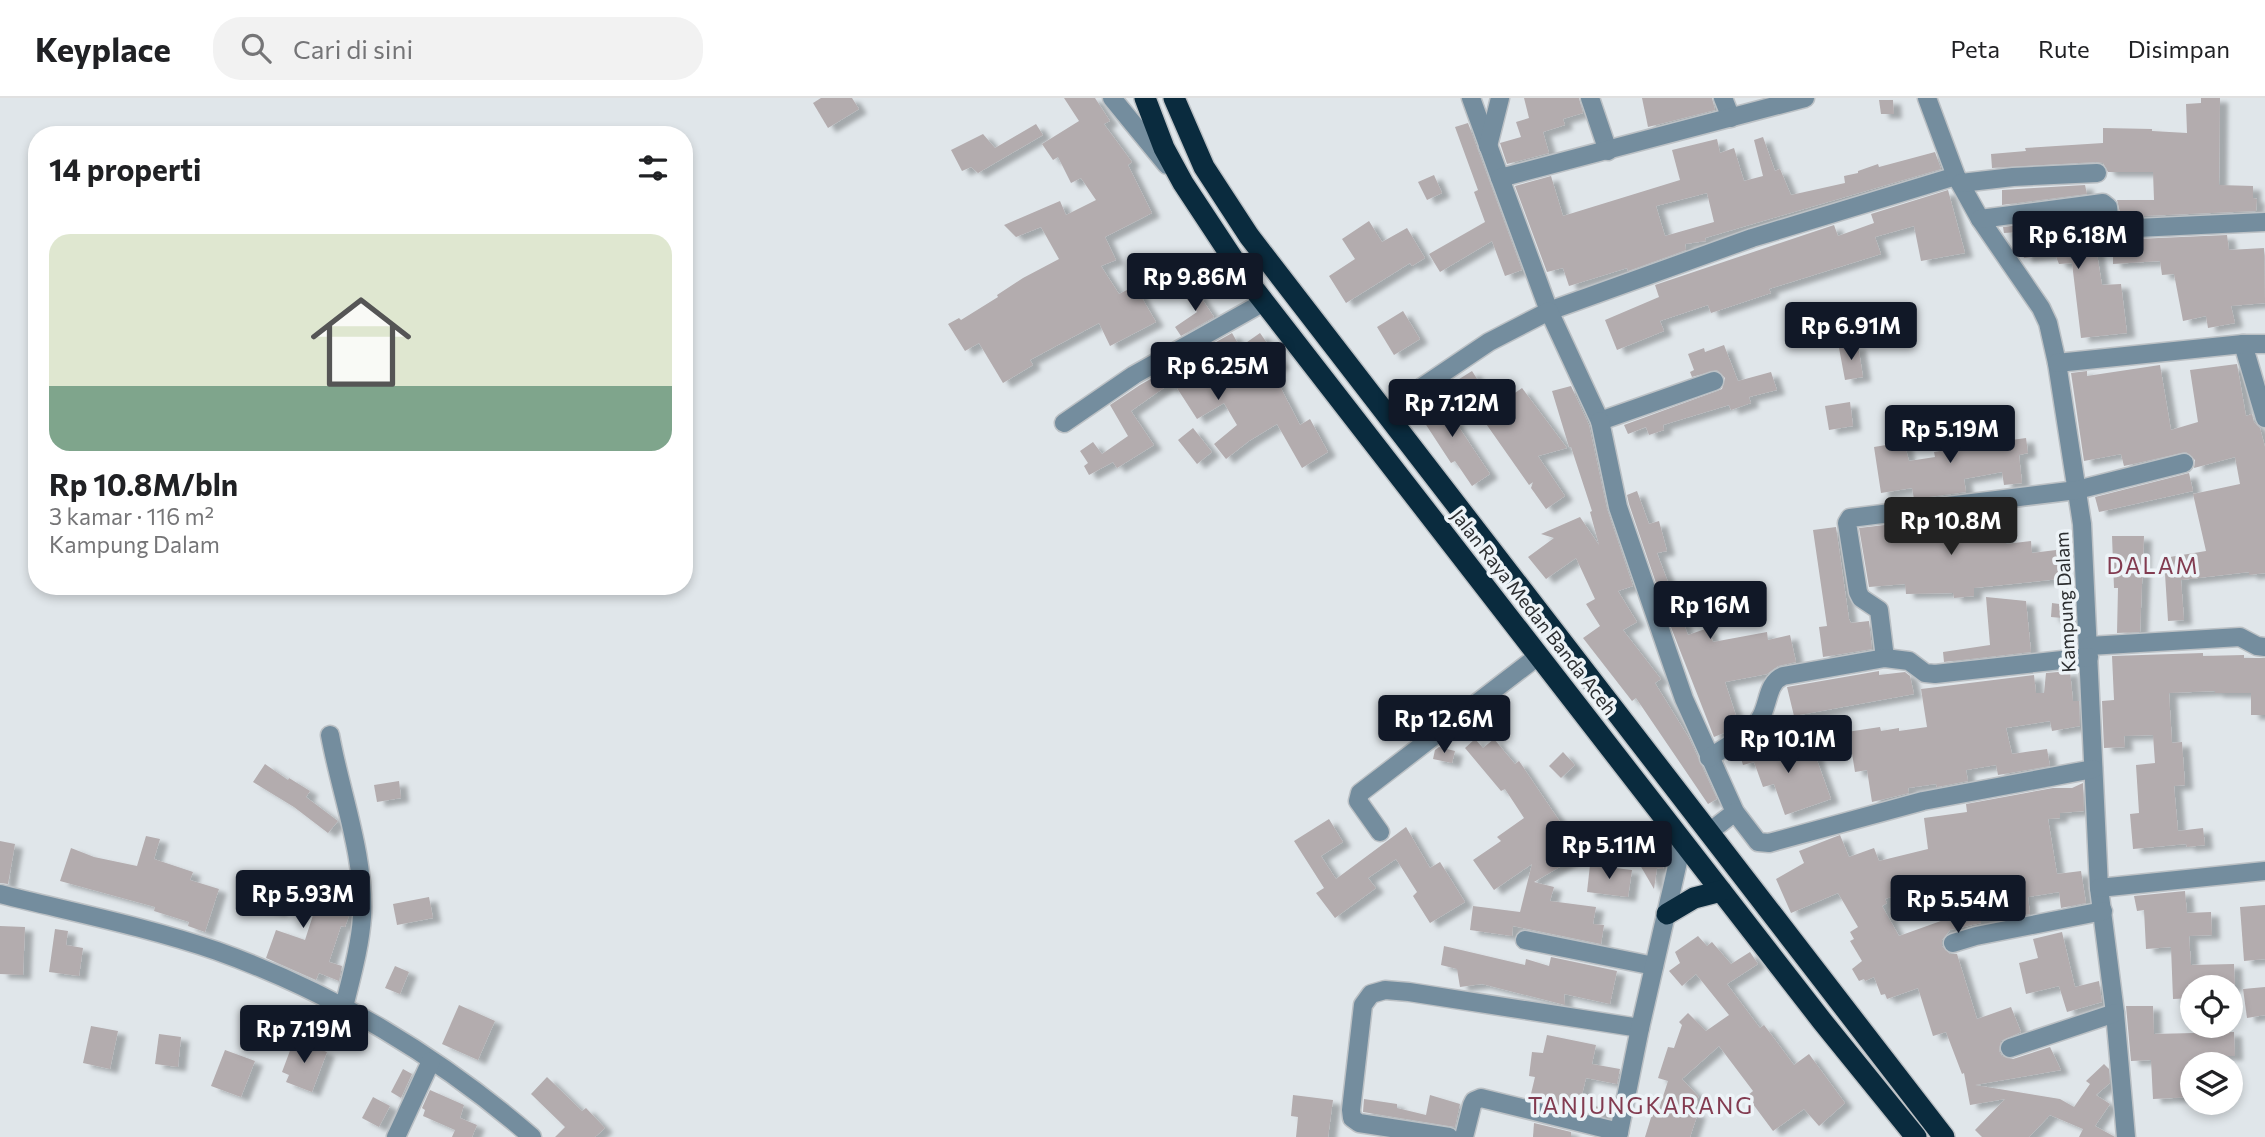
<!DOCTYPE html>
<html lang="id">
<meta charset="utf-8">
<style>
body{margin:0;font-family:Commissioner,sans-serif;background:#f2f2f2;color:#202124;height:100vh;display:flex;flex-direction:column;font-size:26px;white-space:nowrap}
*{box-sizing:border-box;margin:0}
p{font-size:23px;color:#757577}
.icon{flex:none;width:38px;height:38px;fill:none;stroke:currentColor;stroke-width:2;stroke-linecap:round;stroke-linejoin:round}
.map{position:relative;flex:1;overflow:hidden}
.sheet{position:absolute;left:28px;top:28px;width:665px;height:469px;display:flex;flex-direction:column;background:#fff;border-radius:28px;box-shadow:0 4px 10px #0003}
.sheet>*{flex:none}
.tools{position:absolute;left:2180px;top:877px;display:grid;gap:14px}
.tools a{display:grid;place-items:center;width:63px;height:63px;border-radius:50%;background:#fff;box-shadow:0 4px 10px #0003;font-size:35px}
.price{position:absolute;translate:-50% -60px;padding:0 16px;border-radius:7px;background:#111827;color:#fff;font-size:23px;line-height:46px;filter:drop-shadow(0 2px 4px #0008)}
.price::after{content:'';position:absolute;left:50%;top:42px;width:21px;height:16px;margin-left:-10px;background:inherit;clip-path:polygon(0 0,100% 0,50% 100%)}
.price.active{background:#222;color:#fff}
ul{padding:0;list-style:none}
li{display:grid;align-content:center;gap:14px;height:371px;padding:0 21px}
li+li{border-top:2px solid #e0e0e0}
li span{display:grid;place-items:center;height:217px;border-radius:21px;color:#555}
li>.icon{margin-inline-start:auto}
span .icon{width:126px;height:126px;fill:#fffc;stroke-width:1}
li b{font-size:30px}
h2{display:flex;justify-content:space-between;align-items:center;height:84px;padding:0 21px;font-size:30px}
header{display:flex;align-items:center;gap:42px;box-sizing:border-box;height:98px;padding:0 35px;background:#fff;border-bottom:2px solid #e0e0e0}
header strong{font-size:33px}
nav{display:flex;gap:38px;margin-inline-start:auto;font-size:24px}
.search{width:490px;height:63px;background:#f2f2f2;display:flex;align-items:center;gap:18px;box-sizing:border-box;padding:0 24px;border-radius:28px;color:#757577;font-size:26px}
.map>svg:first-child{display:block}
.building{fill:#b3acae;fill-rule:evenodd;filter:url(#shadow)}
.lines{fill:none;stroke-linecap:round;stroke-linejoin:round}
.minor-casing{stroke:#bcc1c5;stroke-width:21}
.highway-casing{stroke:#bcc1c5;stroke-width:24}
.minor{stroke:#748d9e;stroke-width:18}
.highway{stroke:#0a2b3e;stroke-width:21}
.labels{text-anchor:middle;stroke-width:7;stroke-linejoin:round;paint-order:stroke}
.street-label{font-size:19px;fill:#2c2e30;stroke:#edf3f7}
.quarter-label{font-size:23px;letter-spacing:2px;fill:#823b50;stroke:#edf3f7}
</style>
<header>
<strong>Keyplace</strong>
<div class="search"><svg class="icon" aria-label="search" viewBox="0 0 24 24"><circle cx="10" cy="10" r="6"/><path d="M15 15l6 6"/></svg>Cari di sini</div>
<nav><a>Peta</a><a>Rute</a><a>Disimpan</a></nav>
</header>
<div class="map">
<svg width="2265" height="1039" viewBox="0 0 2265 1039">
<defs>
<filter id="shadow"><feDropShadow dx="8" dy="4.5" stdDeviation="2" flood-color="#0004"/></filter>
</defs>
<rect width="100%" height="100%" fill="#e0e6ea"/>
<!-- building -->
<g class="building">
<polygon points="821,0 852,0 859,11 828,30 813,5"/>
<polygon points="1064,0 1095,0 1110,23 1104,26 1132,64 1128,67 1152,115 1105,139 1116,162 1101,168 1119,196 1135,188 1156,224 1110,248 1099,225 1030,262 1033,267 1003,285 979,245 965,253 948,226 959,220 961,222 998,199 997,197 1023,180 1059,161 1041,129 1016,139 1004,127 1060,103 1066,117 1096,102 1081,80 1071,85 1058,59 1053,62 1042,46 1079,23"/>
<polygon points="1524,0 1579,0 1583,15 1563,21 1565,27 1543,34 1549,55 1507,66 1500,45 1521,39 1516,24 1529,20"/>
<polygon points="1642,0 1712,0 1715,12 1648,29"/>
<polygon points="2201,0 2220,0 2219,87 2253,88 2253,100 2257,101 2256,113 2121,119 2117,102 2154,102 2153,74 2108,74 2103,65 2096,64 1992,70 1991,56 2026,53 2025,50 2103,45 2103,30 2152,31 2152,33 2187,35 2186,6 2201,5"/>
<polygon points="1879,2 1893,2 1894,16 1881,16"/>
<polygon points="1468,25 1522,172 1505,178 1492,143 1440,174 1429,156 1485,124 1474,94 1478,92 1455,29"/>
<polygon points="1036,26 1043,37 978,75 971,69 962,73 951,52 983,36 995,50"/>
<path d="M 1763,39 L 1775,73 L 1780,71 L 1791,97 L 1845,85 L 1844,78 L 1858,75 L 1858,73 L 1878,66 L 1879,69 L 1935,54 L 1941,71 L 1705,140 L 1706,143 L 1685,146 L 1686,152 L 1628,173 L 1627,170 L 1569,188 L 1563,170 L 1547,174 L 1515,88 L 1551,78 L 1563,118 L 1680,82 L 1672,52 L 1717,41 L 1720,55 L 1734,50 L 1744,83 L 1763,78 L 1754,42 ZM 1707,95 L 1714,124 L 1665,138 L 1656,108 Z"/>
<polygon points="1434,77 1442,95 1427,102 1418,84"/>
<polygon points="2085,87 2087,96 2002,107 2002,92"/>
<polygon points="1948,92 1965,155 1921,163 1914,128 1875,139 1881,156 1769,191 1771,195 1711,215 1708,207 1660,223 1664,233 1617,252 1605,222 1659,199 1655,187 1834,127 1838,138 1874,125 1871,116"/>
<polygon points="2091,118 2102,187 2121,186 2127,235 2081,240 2072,165 2059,166 2055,156 2024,160 2020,134 2004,135 2003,129"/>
<polygon points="1369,123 1382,144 1407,130 1425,160 1412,168 1410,165 1346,205 1329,178 1355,161 1342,141"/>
<polygon points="2227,137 2229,152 2264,150 2265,205 2231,208 2235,225 2208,230 2206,218 2183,223 2174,176 2162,177 2160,163 2113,166 2113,142"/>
<polygon points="1194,189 1214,219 1181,238 1175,229 1197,214 1183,196"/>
<polygon points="1403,213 1420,241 1394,257 1377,229"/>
<polygon points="1232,235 1240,249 1260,235 1282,266 1272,273 1300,327 1310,321 1328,354 1302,370 1277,326 1249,343 1226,361 1214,346 1237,327 1224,305 1197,321 1175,287 1170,290 1168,287 1131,313 1154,347 1117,370 1113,364 1089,377 1084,368 1088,365 1080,353 1093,344 1102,356 1128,338 1110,307 1140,287"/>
<polygon points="1724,247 1738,283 1771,274 1777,292 1749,299 1751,305 1731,312 1729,307 1663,327 1664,332 1649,337 1646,329 1628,336 1624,327 1722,291 1725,280 1717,272 1692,279 1690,274 1694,272 1688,256 1704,250 1705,254"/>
<polygon points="1858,247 1863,279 1845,282 1839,250"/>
<polygon points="2237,266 2246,318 2252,316 2254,324 2260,330 2265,349 2265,475 2249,477 2249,474 2181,482 2184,522 2168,523 2164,460 2206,453 2193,396 2240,386 2235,359 2194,370 2195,362 2186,354 2124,368 2121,356 2084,363 2071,275 2087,273 2087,278 2160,267 2171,332 2198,324 2190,272"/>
<polygon points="1472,273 1495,309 1522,290 1567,350 1538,358 1565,398 1546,411 1531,390 1533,384 1529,387 1456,283"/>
<polygon points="1571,288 1589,327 1607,411 1633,488 1618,493 1637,524 1623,532 1661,581 1655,585 1689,640 1717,701 1708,706 1636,600 1632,603 1583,540 1600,528 1586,506 1595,501 1576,460 1546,481 1528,459 1554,440 1541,436 1580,419 1599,447 1590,414 1592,413 1571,349 1569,349 1552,293"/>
<polygon points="1437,296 1490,376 1472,388 1455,363 1451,365 1415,310"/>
<polygon points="1850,304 1853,328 1829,332 1825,308"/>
<polygon points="1986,325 1990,345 2026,340 2028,355 2019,357 2022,385 2004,387 2002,374 1964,381 1966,394 1914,401 1912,390 1881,395 1874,349 1904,344 1909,363 1935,359 1934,354 1963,349 1960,330"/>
<polygon points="1193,330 1212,354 1197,366 1178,342"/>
<polygon points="2189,375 2193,393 2099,414 2095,399"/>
<polygon points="1637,393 1649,426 1659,423 1667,453 1657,455 1688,537 1708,530 1713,544 1767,534 1768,542 1790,537 1796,564 1778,568 1767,576 1725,584 1739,627 1731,632 1714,639 1672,532 1629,406 1627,397"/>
<polygon points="1970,417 1977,418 1978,430 2006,429 2006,446 2031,443 2032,455 2056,452 2059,481 1974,490 1974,498 1954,500 1953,495 1906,496 1905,486 1869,489 1859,430"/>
<polygon points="1836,429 1849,521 1851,525 1869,523 1872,551 1823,559 1819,529 1827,528 1813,432"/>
<polygon points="2112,438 2144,438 2140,534 2117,535 2118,490 2114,490"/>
<polygon points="1986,499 2026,503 2031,554 1944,564 1943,554 1990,547"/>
<polygon points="2052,505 2074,508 2073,521 2051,519"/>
<polygon points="2203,555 2203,558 2244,557 2244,560 2265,560 2265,617 2251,617 2251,595 2215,595 2215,593 2169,595 2172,645 2182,644 2185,687 2174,688 2178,733 2203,730 2205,747 2187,749 2186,746 2133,751 2130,716 2139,715 2136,667 2155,665 2153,637 2124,638 2125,649 2104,650 2102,603 2114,602 2112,558"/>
<polygon points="1879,573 1879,577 1905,574 1910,578 1914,596 1794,618 1787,589"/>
<polygon points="2070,573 2073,603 2079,603 2080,628 2052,633 2050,623 2006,630 2012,656 2047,651 2050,668 1998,677 1996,667 1966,672 1968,683 1937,689 1936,686 1908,690 1909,695 1872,704 1867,672 1855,674 1851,649 1842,650 1840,635 1880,629 1881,633 1899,630 1899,633 1927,629 1921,591 2034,577 2036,595 2044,595 2046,575"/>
<polygon points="1780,639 1789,662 1814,654 1831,701 1785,717 1774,686 1763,689 1754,664 1743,667 1739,654 1754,643 1761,641 1762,645"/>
<polygon points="1475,641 1483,650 1494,641 1515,666 1519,663 1573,743 1600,726 1609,740 1534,784 1554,789 1550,803 1596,809 1593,826 1604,827 1601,846 1513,828 1512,838 1470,832 1473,808 1520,814 1532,766 1494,792 1473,762 1501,743 1497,739 1524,720 1505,691 1501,693 1465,650"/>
<polygon points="1439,649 1455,653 1452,665 1433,661 1435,652"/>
<polygon points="1563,654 1575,667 1561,680 1549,668"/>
<polygon points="265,666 288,682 289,680 310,693 306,699 338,723 328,735 294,709 253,684"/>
<polygon points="399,683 401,700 377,704 374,687"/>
<path d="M 2083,685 L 2084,713 L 2060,715 L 2060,720 L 2048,721 L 2057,776 L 2081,773 L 2086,805 L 2061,810 L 2059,794 L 2028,799 L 2030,816 L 1981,823 L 1981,825 L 1950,832 L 1942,842 L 1942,848 L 1950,856 L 1957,856 L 1977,921 L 2011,909 L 2021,934 L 2001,943 L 1999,953 L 2002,958 L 2013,961 L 2050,949 L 2061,972 L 1975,987 L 2060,1001 L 2074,1009 L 2090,986 L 2086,983 L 2104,966 L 2109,971 L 2110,985 L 2096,997 L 2110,1006 L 2095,1028 L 2115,1039 L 2079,1039 L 2083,1031 L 2050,1017 L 2029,1039 L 1982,1039 L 1975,1032 L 2005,1001 L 1970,1007 L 1964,975 L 1962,976 L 1946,934 L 1933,938 L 1918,890 L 1887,901 L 1885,896 L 1881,897 L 1874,879 L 1865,883 L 1864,881 L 1859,883 L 1852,871 L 1862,863 L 1850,843 L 1854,841 L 1850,834 L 1858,829 L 1838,795 L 1791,815 L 1776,781 L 1804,765 L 1799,753 L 1832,740 L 1840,737 L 1849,759 L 1874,750 L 1879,763 L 1928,751 L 1924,720 L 1967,714 L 1966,706 L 2053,690 L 2072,690 ZM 1937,783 L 1939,797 L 1949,796 L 1952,819 L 1899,838 L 1882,808 L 1887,805 L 1885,801 Z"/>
<polygon points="1329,721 1343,744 1321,758 1336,781 1406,729 1430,770 1440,764 1465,804 1430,825 1413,798 1417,794 1396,761 1368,780 1376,790 1335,820 1316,795 1324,790 1294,743"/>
<polygon points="1650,723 1665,750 1663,771 1657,770 1654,791 1623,738"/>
<polygon points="146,738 160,741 154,761 193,774 190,782 219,791 205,834 188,828 189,824 154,813 155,809 60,783 71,750 94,759 137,768"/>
<polygon points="0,743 15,746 8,786 0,785"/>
<polygon points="1590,767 1632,772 1628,799 1587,794"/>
<polygon points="260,777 285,782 285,785 303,789 302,797 351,812 345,829 341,828 329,864 342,868 339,883 319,875 316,882 266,860 276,832 305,842 314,814 280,807 279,814 254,809"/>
<polygon points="2185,793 2187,815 2211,814 2212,837 2189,838 2191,867 2234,866 2235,889 2193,889 2193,900 2173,901 2171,849 2146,851 2144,812 2137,813 2134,798"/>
<polygon points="429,799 433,820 397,827 393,806"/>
<polygon points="2265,807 2265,861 2244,863 2240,809"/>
<polygon points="0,828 25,829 23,877 0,876"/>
<polygon points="55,831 68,833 66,847 83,850 79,878 49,874"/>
<polygon points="2062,834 2075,889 2099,883 2102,904 2067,914 2059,888 2026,896 2019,865 2038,860 2033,841"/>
<polygon points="1698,838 1707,848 1712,844 1731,866 1750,854 1758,866 1727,886 1760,930 1764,927 1794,967 1809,956 1845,1005 1819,1028 1804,1011 1773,1033 1747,998 1753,993 1719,948 1682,981 1699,999 1685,1011 1698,1015 1690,1039 1645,1039 1653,1013 1658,1014 1668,983 1658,980 1668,949 1674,950 1682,927 1679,924 1688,915 1706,933 1729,917 1696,876 1682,888 1669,873 1680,865 1675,854"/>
<polygon points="1444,848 1525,867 1526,861 1549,868 1551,859 1617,873 1610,906 1564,896 1565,907 1482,886 1460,889 1457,871 1441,867"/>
<polygon points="395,868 409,874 400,896 385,890"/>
<polygon points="2265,889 2265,917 2247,920 2243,891"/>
<polygon points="459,907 495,923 478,962 442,946"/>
<polygon points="2126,908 2153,908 2154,936 2234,934 2235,958 2195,958 2193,999 2153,1001 2151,962 2131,963"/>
<polygon points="91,928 118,933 110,971 83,965"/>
<polygon points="159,936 181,939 178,969 155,966"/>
<polygon points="1547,937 1596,947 1592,966 1620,971 1617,986 1586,980 1580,1005 1604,1010 1604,1019 1530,1000 1535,979 1529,978 1532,954 1543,955"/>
<polygon points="294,942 327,954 312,994 286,984 289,977 282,974"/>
<polygon points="225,952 255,963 241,999 211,988"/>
<polygon points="403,971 412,976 401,1000 391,994"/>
<polygon points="547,979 582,1013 586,1010 605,1030 595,1039 555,1039 565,1029 531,996"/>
<polygon points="430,992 464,1007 460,1020 477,1027 472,1039 452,1039 455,1032 423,1018 425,1012 422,1010"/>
<polygon points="1293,997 1333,1002 1328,1039 1296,1039 1298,1019 1291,1018"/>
<polygon points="1430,997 1460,1006 1455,1029 1363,1014 1364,1001 1397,1006 1397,1010 1426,1017"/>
<polygon points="373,999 390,1008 379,1029 362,1020"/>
<polygon points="1534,1025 1571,1034 1571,1039 1533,1039"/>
</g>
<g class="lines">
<defs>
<g id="minor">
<polyline points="1112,0 1167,67"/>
<polyline points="1471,0 1500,80"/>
<polyline points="1590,0 1608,53"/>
<polyline points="1723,0 1731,20"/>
<polyline points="1805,0 1500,80 1549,213 1752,140 1956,78"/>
<polyline points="1927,0 1956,78 1980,121 2041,210 2048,225 2057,265 2082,426 2099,790 2115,915 2126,1039"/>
<polyline points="1488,48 1500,0"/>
<polyline points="1961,85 2013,79 2097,75"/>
<polyline points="1980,121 2103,105 2108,109 2110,128 2115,131 2265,124"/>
<polyline points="2243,246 2265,320"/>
<polyline points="2057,265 2243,246 2265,246"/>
<polyline points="1385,314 1489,244 1549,213 1600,323 1714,283"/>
<polyline points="1600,323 1618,409 1684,601 1735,714 1758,744 1769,745 1923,703 2093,671"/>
<polyline points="1064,325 1134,277 1264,204"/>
<polyline points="2089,548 2240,539 2257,548 2265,549"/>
<polyline points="1885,560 1879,512 1861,500 1858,494 1847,425 1850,420 2077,392 2184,365"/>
<path d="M 330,637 C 341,697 365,757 362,819 C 360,849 351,880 344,909"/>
<path d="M 1709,660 C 1725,649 1748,638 1759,622 C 1769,609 1766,585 1783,578 L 1885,560 L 1909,563 L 1925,575 L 1935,576 L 2089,559"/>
<polyline points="1380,734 1358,703 1360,695 1538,558"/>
<polyline points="1708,735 1735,714"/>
<polyline points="2099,790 2265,773"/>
<path d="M 0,796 C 72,814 147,829 217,853 C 332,894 440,959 532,1039"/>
<polyline points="1525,842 1654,868"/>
<polyline points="1953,845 1976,838 2103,813"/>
<polyline points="2010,950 2115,915"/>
<polyline points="396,1039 431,963"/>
<polyline points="1449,1039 1359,1025 1352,1020 1351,1012 1363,907 1371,896 1385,892 1409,894 1640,930"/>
<polyline points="1464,1039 1472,1007 1474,1003 1481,1000 1619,1034"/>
<polyline points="1618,1039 1640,930 1683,742"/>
</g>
<g id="highway">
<polyline points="1145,0 1164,50 1183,85 1247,182 1822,923 1916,1039"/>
<polyline points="1174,0 1204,69 1249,138 1944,1039"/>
<polyline points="1667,816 1694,800 1721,793"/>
</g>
</defs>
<!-- minor casing -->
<use href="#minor" class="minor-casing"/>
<!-- highway casing -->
<use href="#highway" class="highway-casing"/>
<!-- minor -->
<use href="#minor" class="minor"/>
<!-- highway -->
<use href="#highway" class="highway"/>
</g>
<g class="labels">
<!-- street labels -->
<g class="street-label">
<text transform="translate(2065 504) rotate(-93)" y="7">Kampung Dalam</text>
<text transform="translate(1534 514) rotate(52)" y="7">Jalan Raya Medan Banda Aceh</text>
</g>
<!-- quarter labels -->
<g class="quarter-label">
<text x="2153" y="476">DALAM</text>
<text x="1641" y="1016">TANJUNGKARANG</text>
</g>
</g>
</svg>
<div class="tools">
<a><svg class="icon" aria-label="locate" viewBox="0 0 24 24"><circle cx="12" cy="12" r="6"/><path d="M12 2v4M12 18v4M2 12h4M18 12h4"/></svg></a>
<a><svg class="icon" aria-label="layers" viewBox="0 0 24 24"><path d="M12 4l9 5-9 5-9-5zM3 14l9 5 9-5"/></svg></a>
</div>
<b class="price" style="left:2078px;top:173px">Rp 6.18M</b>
<b class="price" style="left:1195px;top:215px">Rp 9.86M</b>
<b class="price" style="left:1851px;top:264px">Rp 6.91M</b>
<b class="price" style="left:1218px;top:304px">Rp 6.25M</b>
<b class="price" style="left:1452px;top:341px">Rp 7.12M</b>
<b class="price" style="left:1950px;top:367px">Rp 5.19M</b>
<b class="price active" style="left:1951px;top:459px">Rp 10.8M</b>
<b class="price" style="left:1710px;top:543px">Rp 16M</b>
<b class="price" style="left:1444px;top:657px">Rp 12.6M</b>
<b class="price" style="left:1788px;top:677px">Rp 10.1M</b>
<b class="price" style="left:1609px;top:783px">Rp 5.11M</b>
<b class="price" style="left:303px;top:832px">Rp 5.93M</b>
<b class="price" style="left:1958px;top:837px">Rp 5.54M</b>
<b class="price" style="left:304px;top:967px">Rp 7.19M</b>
<section class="sheet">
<h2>14 properti<svg class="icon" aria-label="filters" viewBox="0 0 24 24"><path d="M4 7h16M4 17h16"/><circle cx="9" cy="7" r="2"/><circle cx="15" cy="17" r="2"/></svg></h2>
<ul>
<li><span style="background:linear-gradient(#dfe7d0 70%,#7fa58c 0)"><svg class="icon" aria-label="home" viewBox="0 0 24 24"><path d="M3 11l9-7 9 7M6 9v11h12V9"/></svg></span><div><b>Rp 10.8M/bln</b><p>3 kamar · 116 m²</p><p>Kampung Dalam</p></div></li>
</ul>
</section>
</div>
